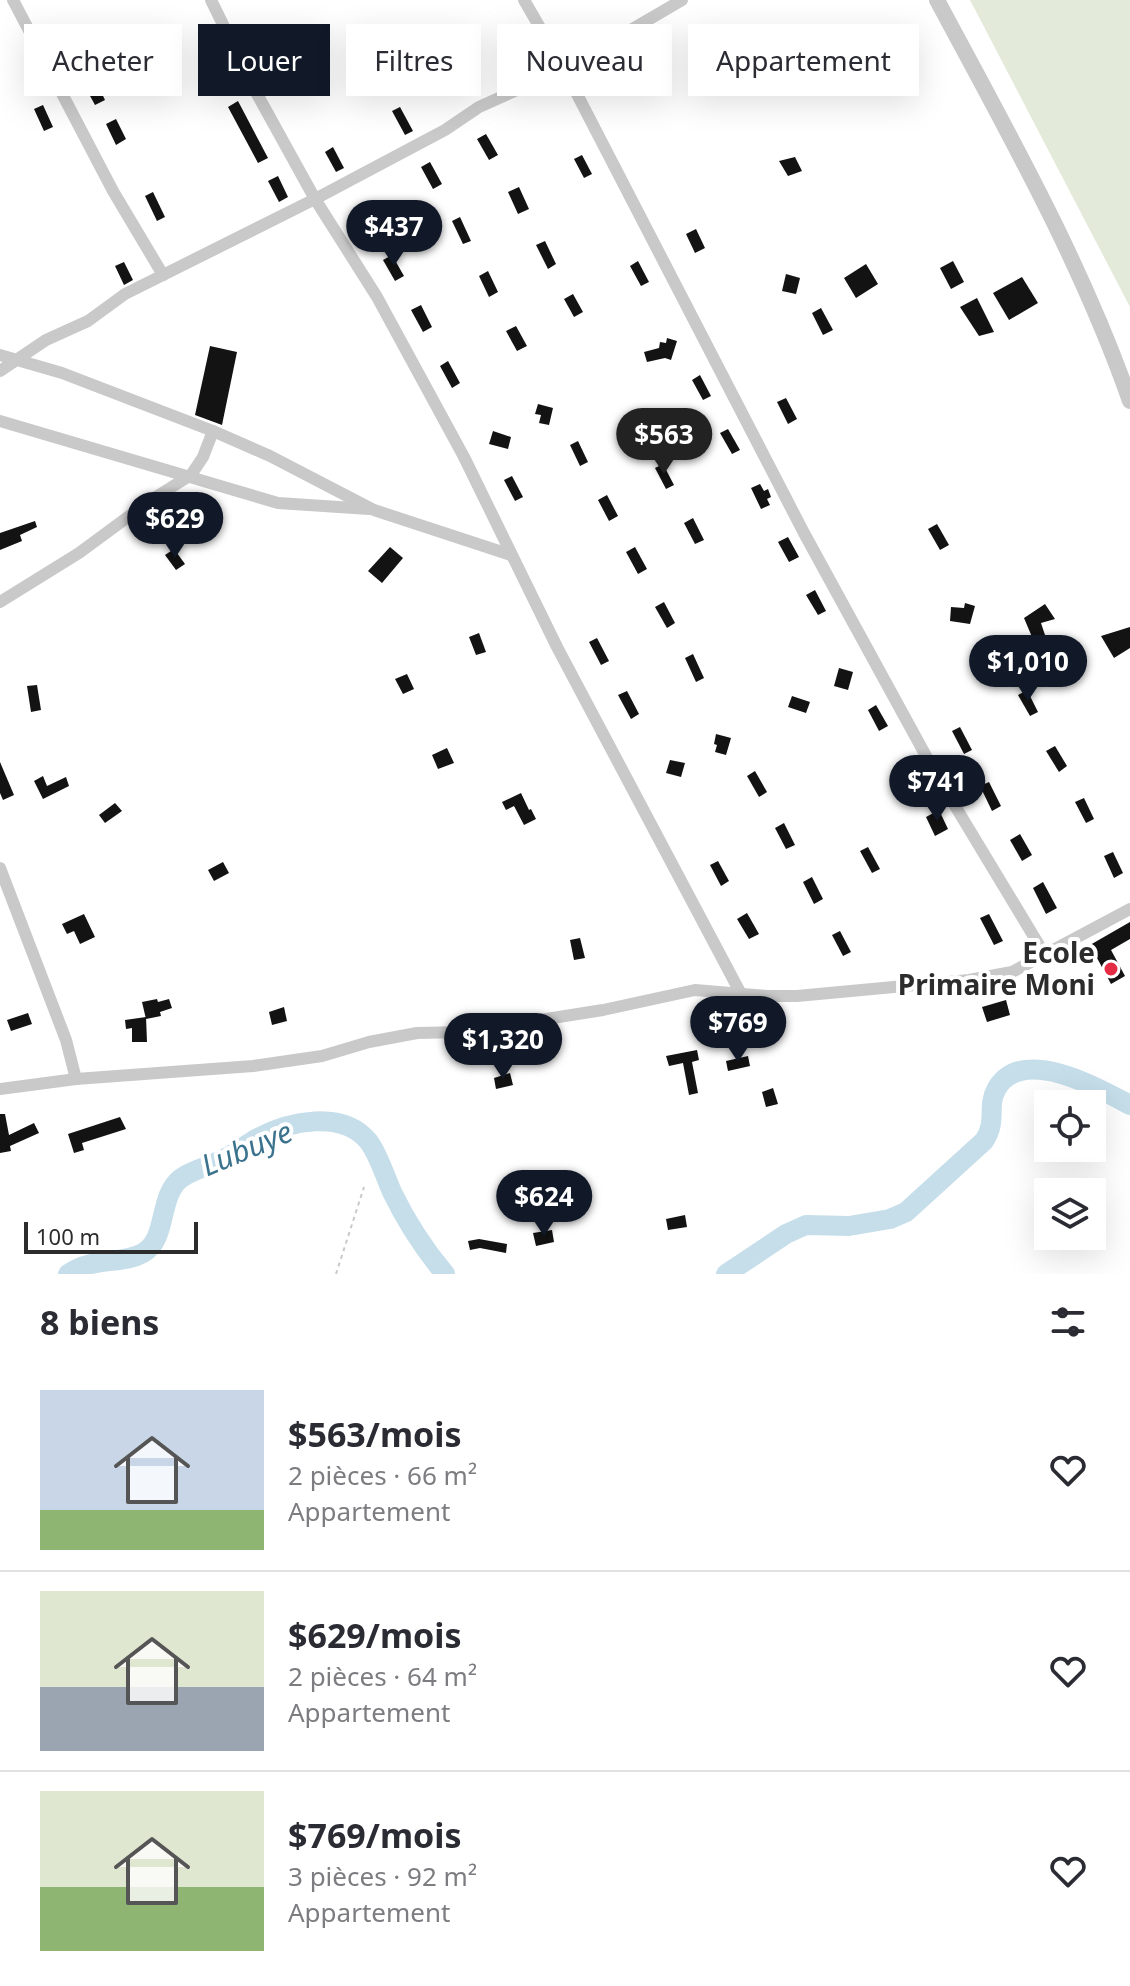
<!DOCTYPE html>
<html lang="fr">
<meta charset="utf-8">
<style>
body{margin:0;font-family:"Noto Sans",sans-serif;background:#f7f7f7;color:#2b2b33;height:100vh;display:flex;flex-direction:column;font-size:30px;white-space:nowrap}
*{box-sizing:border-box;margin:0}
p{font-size:26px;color:#7c7c81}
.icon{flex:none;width:44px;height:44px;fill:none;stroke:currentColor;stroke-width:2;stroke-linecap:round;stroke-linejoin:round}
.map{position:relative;height:1274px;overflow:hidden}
.panel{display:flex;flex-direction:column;background:#fff;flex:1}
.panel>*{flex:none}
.guide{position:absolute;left:24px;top:24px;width:1082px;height:72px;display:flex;gap:16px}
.tools{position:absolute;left:1034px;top:1090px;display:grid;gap:16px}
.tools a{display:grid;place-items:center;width:72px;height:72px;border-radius:0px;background:#fff;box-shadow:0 8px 32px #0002;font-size:40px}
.scale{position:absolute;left:24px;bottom:20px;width:174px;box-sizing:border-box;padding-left:8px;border:4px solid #2c2c2c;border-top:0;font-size:22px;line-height:28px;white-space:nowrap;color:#2c2c2c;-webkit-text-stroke:6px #fff;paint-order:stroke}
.price{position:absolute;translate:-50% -68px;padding:0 18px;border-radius:28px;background:#111827;color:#fff;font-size:26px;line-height:52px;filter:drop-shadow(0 2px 4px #0008)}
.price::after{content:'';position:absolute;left:50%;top:48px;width:24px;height:18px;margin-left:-12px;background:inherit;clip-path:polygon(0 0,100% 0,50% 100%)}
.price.selected{background:#222;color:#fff}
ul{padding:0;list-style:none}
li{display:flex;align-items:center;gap:24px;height:200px;padding:0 40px}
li+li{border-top:2px solid #e1e1e2}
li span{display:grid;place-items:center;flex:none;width:224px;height:160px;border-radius:0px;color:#555}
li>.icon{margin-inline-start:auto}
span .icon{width:96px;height:96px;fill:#fffc;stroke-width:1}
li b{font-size:34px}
h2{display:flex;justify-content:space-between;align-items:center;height:96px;padding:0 40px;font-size:34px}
.pill{padding:0 28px;border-radius:0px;background:#fff;box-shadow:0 8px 32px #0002;font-size:28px;line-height:72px}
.pill.selected{background:#111827;color:#fff}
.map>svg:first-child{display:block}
.green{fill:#e3ead9}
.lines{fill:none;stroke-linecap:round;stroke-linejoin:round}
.river{stroke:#c5deea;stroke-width:20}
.building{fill:#131313}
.path{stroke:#c9c9c9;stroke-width:2;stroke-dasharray:4 4;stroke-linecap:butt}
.minor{stroke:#c9c9c9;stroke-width:12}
.tertiary{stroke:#c9c9c9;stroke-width:16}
.poi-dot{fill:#e42d45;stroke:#fff;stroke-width:3}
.labels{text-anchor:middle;stroke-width:8;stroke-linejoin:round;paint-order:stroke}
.poi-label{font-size:28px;font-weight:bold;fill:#2c2c2c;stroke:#fff;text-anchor:end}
.water-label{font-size:30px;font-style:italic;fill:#3b728d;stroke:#fff}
</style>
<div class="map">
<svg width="1130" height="1274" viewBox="0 0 1130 1274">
<rect width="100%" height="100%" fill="#fff"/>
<!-- green -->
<polygon class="green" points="970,0 1130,0 1130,307"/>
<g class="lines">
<!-- river -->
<g class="river">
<path d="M 68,1274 C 95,1256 122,1265 143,1253 C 168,1239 158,1197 180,1179 C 191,1170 207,1167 219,1161 C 232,1156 244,1146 256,1139 C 288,1121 343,1109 369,1142 C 379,1156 385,1176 392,1192 C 406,1221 425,1250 445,1274"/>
<path d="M 726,1274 L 786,1234 L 806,1225 L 849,1226 L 890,1219 L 906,1212 L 984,1141 C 998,1120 986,1107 997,1088 C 1023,1045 1099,1088 1130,1105"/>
</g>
</g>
<!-- building -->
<g class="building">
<polygon points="272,32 284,52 275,57 264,36"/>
<polygon points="438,37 456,42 453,55 434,49"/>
<polygon points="215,61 226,82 217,87 206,66"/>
<polygon points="94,77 105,100 95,105 83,83"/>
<polygon points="238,101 268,158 258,163 228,107"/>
<polygon points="43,105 53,127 44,131 34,109"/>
<polygon points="400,107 413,131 405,135 392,111"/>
<polygon points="116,119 126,139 116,145 106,124"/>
<polygon points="486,134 498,155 489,160 477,139"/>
<polygon points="333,147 344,168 336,172 325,152"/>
<polygon points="582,155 592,174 584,178 574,159"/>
<polygon points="795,157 802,171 788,176 779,161"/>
<polygon points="430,162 442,184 433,189 421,167"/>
<polygon points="278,176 288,197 279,202 268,181"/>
<polygon points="519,187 529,209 518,214 508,192"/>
<polygon points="153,192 165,217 157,221 145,196"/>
<polygon points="460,217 471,241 463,244 452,221"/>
<polygon points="696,229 705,248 695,253 686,234"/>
<polygon points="545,241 556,264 548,269 536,245"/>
<polygon points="392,255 404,276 395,281 383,260"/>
<polygon points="638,261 649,282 641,286 630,266"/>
<polygon points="953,261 964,282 951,289 940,268"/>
<polygon points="124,262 133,280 124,285 115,266"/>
<polygon points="866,264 878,284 856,298 844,278"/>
<polygon points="488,271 498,292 489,297 479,276"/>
<polygon points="786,274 800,278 796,294 782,291"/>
<polygon points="1022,277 1038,303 1009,320 993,293"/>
<polygon points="573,294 583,312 574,317 564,299"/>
<polygon points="977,298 994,332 979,336 960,307"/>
<polygon points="421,305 432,327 423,332 411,310"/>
<polygon points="821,308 833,330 823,335 812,313"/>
<polygon points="516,326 527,346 517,351 506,331"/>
<polygon points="667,338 677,341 671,360 665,358 647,362 644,352 659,348 660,342 666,343"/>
<polygon points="210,346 237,352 222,425 195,415"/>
<polygon points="448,361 460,383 452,388 440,366"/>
<polygon points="700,375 711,396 703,400 692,380"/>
<polygon points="786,398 797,419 788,424 777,402"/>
<polygon points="538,404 553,408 549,425 539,423 541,415 535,414"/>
<polygon points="633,411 645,434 636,438 625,415"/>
<polygon points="728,429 740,450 732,454 720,433"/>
<polygon points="493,431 511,437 508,449 489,444"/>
<polygon points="578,441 588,462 580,466 570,445"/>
<polygon points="663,464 674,485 666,489 655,468"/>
<polygon points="512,476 523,497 515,501 504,480"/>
<polygon points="760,484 764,491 768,489 771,497 767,499 770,505 761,509 751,488"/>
<polygon points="607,495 618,516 609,521 598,500"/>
<polygon points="693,518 704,540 695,544 684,523"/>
<polygon points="35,521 37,527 20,535 22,541 0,550 0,533"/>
<polygon points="937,524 949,545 940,550 928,529"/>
<polygon points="788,537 799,557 789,562 778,542"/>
<polygon points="390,547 403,558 382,583 368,571"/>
<polygon points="635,547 647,569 638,574 626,552"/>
<polygon points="174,549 185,564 176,570 165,555"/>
<polygon points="815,590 826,611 818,615 806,595"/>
<polygon points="664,602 675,623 667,628 655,607"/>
<polygon points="965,603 975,606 970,624 950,621 951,607 964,608"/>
<polygon points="1045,604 1055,619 1041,623 1045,635 1032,637 1024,618"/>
<polygon points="1130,627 1130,648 1114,658 1101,636"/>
<polygon points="479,633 486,652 476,655 469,637"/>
<polygon points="597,638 609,661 601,665 589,642"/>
<polygon points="998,640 1009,661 1001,665 990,644"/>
<polygon points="693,654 704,678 696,682 685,658"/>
<polygon points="839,668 853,672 848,690 834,686"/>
<polygon points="407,674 414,689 403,694 395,679"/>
<polygon points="37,685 41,710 31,712 27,686"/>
<polygon points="1027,690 1038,712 1030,716 1018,695"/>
<polygon points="627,691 639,714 631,719 618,695"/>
<polygon points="792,696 810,702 806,713 788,707"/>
<polygon points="876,705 888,726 879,731 868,710"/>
<polygon points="960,727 972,750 964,754 952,731"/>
<polygon points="716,734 731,738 726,755 715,752 717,745 714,744"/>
<polygon points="1055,746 1067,766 1059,772 1046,751"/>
<polygon points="447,748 454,763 438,769 432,755"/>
<polygon points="906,758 917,779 908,784 897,763"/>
<polygon points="670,760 685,763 681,777 666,773"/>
<polygon points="0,762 14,795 3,800 0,793"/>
<polygon points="755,771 767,792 759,797 747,776"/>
<polygon points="43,776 47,786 66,777 69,786 43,799 34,781"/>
<polygon points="989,782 1001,806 992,811 980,786"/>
<polygon points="521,793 529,810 531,809 536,819 524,825 514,806 506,810 502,802"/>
<polygon points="1084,798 1094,819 1086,823 1075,802"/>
<polygon points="115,803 122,811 105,823 99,815"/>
<polygon points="939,810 948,829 935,836 926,817"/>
<polygon points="784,823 795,845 786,849 775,828"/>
<polygon points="1020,834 1032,855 1022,861 1010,840"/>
<polygon points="868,847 880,869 872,873 860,851"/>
<polygon points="1113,852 1123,873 1114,878 1104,856"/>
<polygon points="718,861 729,881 721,886 710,865"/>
<polygon points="223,862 229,873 214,881 208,870"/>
<polygon points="812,877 823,899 814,904 803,882"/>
<polygon points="1043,882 1057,908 1046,914 1033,888"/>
<polygon points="747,913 759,934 749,939 737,919"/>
<polygon points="84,914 95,937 80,944 74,931 67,934 62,924"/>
<polygon points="989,914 1003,941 994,945 980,918"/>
<polygon points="1130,922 1130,939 1111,950 1125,976 1111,984 1090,945"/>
<polygon points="840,931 851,952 843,956 832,935"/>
<polygon points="580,938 585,958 574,960 570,940"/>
<polygon points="157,999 158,1002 169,999 172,1008 160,1012 161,1016 146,1019 142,1002"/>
<polygon points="1006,1000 1010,1015 987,1022 982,1007"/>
<polygon points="284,1007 287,1021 272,1025 269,1012"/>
<polygon points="28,1013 32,1024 11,1031 7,1020"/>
<polygon points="146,1017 147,1042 132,1042 132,1028 126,1029 125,1020"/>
<polygon points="697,1050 699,1060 692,1062 698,1093 689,1095 683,1063 669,1066 666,1056"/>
<polygon points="748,1056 750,1066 728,1071 726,1061"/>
<polygon points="510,1073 513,1085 496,1089 494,1078"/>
<polygon points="773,1088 778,1104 766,1107 762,1092"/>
<polygon points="0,1114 5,1114 9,1135 34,1123 39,1133 10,1146 11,1151 0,1153"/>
<polygon points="120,1117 126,1129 82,1143 84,1150 74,1153 68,1134"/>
<polygon points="685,1215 687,1227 668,1230 666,1219"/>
<polygon points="552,1230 554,1242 536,1246 533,1233"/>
<polygon points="479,1239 507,1244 506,1253 480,1248 470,1250 468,1241"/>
</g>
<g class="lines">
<!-- path -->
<polyline class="path" points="336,1274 364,1187"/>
<!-- minor -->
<g class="minor">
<polyline points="13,0 113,191 163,275"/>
<polyline points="211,0 257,94 315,199 377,297 464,457 557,647 740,992"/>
<polyline points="524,0 564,69 804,533 937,776 1045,955"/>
<polyline points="0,355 62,373 213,431 270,456 374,510 511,555"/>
<polyline points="0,371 46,340 88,321 125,294 315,199 445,130 479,107 564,69 682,0"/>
<polyline points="0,421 278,503 369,509"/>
<polyline points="0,602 79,553 151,500 191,475 203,457 213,431"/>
<polyline points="0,868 66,1040 76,1079"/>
<polyline points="0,1089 76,1079 253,1066 322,1056 369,1042 417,1033 463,1032 540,1020 603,1010 695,990 767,996 797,996 969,980 1012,972 1130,909"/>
</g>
<!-- tertiary -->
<path class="tertiary" d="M 937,0 C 1007,131 1081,261 1130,401"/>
</g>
<!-- markers -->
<circle class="poi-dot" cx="1111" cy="969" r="8"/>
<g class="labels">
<!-- poi labels -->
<g class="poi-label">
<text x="1095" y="963">Ecole<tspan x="1095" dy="32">Primaire Moni</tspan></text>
</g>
<!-- water labels -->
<g class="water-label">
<text transform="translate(247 1149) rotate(-23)" y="10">Lubuye</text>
</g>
</g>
</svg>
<div class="tools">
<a><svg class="icon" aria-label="locate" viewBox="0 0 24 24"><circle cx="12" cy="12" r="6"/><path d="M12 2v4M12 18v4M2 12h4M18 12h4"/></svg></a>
<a><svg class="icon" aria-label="layers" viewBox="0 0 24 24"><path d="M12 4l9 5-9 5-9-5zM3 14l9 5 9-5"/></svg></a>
</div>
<div class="scale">100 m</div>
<b class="price" style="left:394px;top:268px">$437</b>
<b class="price selected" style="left:664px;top:476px">$563</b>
<b class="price" style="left:175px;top:560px">$629</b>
<b class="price" style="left:1028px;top:703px">$1,010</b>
<b class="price" style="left:937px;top:823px">$741</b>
<b class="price" style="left:738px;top:1064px">$769</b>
<b class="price" style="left:503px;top:1081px">$1,320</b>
<b class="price" style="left:544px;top:1238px">$624</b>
<div class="guide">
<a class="pill">Acheter</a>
<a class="pill selected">Louer</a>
<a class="pill">Filtres</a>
<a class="pill">Nouveau</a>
<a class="pill">Appartement</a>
</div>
</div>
<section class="panel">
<h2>8 biens<svg class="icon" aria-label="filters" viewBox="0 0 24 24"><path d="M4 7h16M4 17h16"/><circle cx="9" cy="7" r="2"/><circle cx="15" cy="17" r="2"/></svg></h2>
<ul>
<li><span style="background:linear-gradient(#c9d6e8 75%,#8fb573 0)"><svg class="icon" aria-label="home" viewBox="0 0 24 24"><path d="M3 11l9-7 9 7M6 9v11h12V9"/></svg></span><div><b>$563/mois</b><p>2 pièces · 66 m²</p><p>Appartement</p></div><svg class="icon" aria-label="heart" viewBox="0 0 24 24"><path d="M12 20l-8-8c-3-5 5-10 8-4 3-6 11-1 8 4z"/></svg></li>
<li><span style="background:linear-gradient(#dfe7d0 60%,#9aa5b1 0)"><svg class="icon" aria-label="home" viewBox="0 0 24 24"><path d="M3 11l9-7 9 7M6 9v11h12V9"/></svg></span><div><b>$629/mois</b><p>2 pièces · 64 m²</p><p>Appartement</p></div><svg class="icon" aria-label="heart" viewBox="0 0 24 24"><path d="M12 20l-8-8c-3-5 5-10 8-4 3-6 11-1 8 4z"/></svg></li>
<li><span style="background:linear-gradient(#dfe7d0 60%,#8fb573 0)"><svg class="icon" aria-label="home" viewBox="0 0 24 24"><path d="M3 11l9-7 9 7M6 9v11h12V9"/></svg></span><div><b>$769/mois</b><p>3 pièces · 92 m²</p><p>Appartement</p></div><svg class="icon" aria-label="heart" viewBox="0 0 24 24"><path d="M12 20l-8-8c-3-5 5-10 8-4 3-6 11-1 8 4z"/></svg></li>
</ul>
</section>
